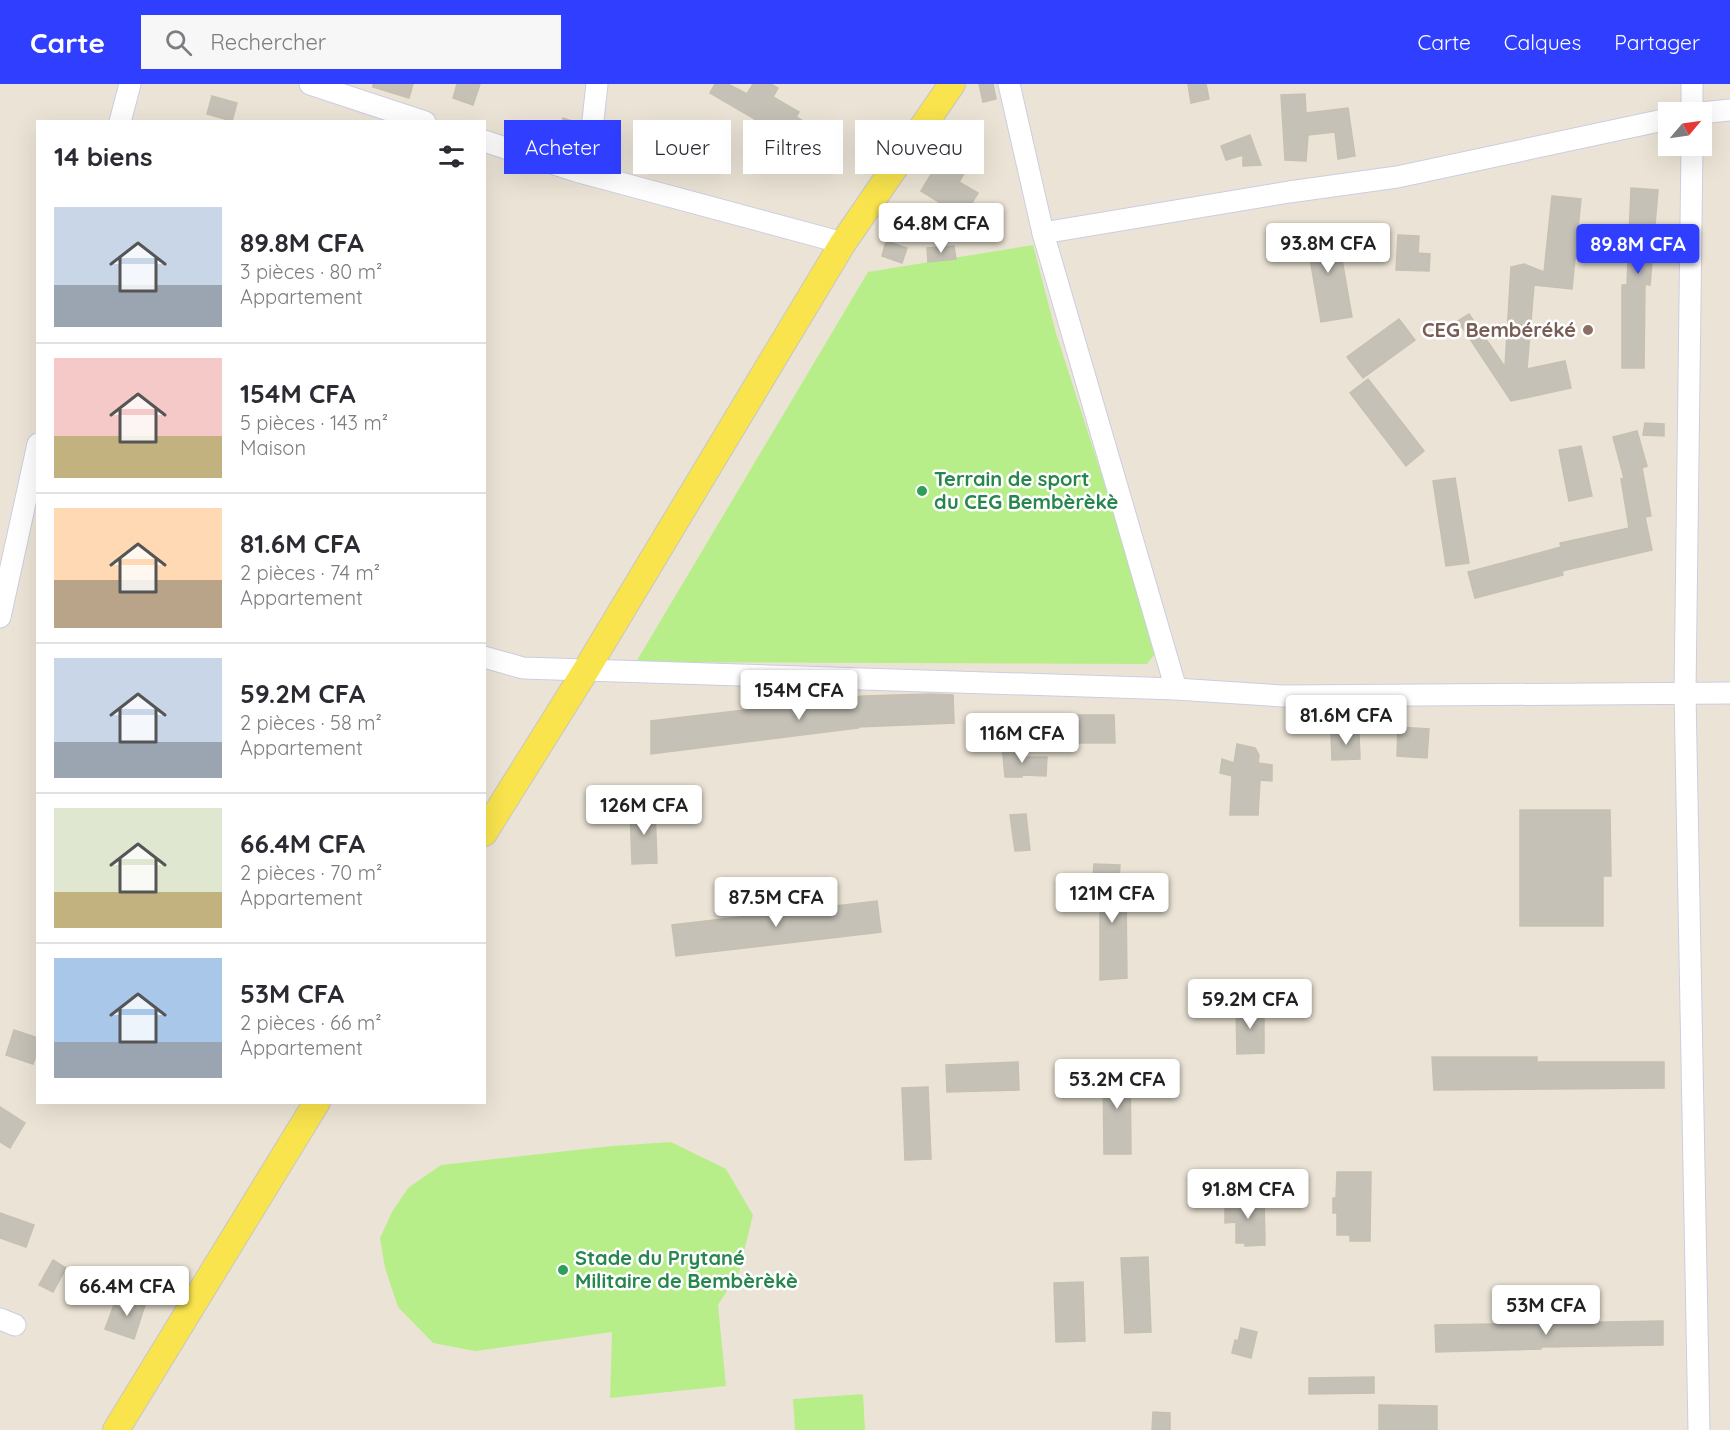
<!DOCTYPE html>
<html lang="fr">
<meta charset="utf-8">
<style>
body{margin:0;font-family:Quicksand,sans-serif;background:#f7f7f7;color:#2b2b33;height:100vh;display:flex;flex-direction:column;font-size:22px;white-space:nowrap}
*{box-sizing:border-box;margin:0}
p{font-size:20px;color:#7c7c81}
.icon{flex:none;width:33px;height:33px;fill:none;stroke:currentColor;stroke-width:2;stroke-linecap:round;stroke-linejoin:round}
.map{position:relative;flex:1;overflow:hidden}
.panel{position:absolute;left:36px;top:36px;width:450px;height:984px;display:flex;flex-direction:column;background:#fff;border-radius:0px;box-shadow:0 6px 24px #0002}
.panel>*{flex:none}
.guide{position:absolute;left:504px;top:36px;width:570px;height:54px;display:flex;gap:12px}
.needle{width:39px;rotate:61deg}
.controls{position:absolute;left:1658px;top:18px;display:grid;gap:12px}
.controls a{display:grid;place-items:center;width:54px;height:54px;border-radius:0px;background:#fff;box-shadow:0 6px 24px #0002;font-size:30px}
.price{position:absolute;translate:-50% -51px;padding:0 14px;border-radius:6px;background:#fff;color:#222;font-size:20px;line-height:39px;filter:drop-shadow(0 2px 3px #0008)}
.price::after{content:'';position:absolute;left:50%;top:36px;width:18px;height:14px;margin-left:-9px;background:inherit;clip-path:polygon(0 0,100% 0,50% 100%)}
.price.on{background:#2f3eff;color:#fff}
ul{padding:0;list-style:none}
li{display:flex;align-items:center;gap:18px;height:150px;padding:0 18px}
li+li{border-top:2px solid #e1e1e2}
li span{display:grid;place-items:center;flex:none;width:168px;height:120px;border-radius:0px;color:#555}
li>.icon{margin-inline-start:auto}
span .icon{width:72px;height:72px;fill:#fffc;stroke-width:1}
li b{font-size:26px}
h2{display:flex;justify-content:space-between;align-items:center;height:72px;padding:0 18px;font-size:26px}
.tag{padding:0 21px;border-radius:0px;background:#fff;box-shadow:0 6px 24px #0002;font-size:21px;line-height:54px}
.tag.on{background:#2f3eff;color:#fff}
header{display:flex;align-items:center;gap:36px;box-sizing:border-box;height:84px;padding:0 30px;background:#2f3eff;color:#fff}
header strong{font-size:28px}
nav{display:flex;gap:33px;margin-inline-start:auto;font-size:21px}
.search{width:420px;height:54px;background:#f7f7f7;display:flex;align-items:center;gap:15px;box-sizing:border-box;padding:0 21px;border-radius:0px;color:#7c7c81;font-size:22px}
.map>svg:first-child{display:block}
.pitch{fill:#b8ee89}
.building{fill:#c5c1b7;stroke:#c6c0b0;stroke-width:1.5}
.lines{fill:none;stroke-linecap:round;stroke-linejoin:round}
.minor-casing{stroke:#cccde1;stroke-width:23}
.major-casing{stroke:#c7c7c7;stroke-width:28}
.minor{stroke:#fff;stroke-width:21}
.major{stroke:#f9e44d;stroke-width:26}
.education-dot{fill:#8d6e63;stroke:#fff;stroke-width:2}
.leisure-dot{fill:#2e9e5b;stroke:#fff;stroke-width:2}
.labels{text-anchor:middle;stroke-width:5;stroke-linejoin:round;paint-order:stroke}
.education-label{font-size:20px;font-weight:bold;fill:#785e54;stroke:#fff;text-anchor:end}
.leisure-label{font-size:20px;font-weight:bold;fill:#27864d;stroke:#fff;text-anchor:start}
</style>
<header>
<strong>Carte</strong>
<div class="search"><svg class="icon" aria-label="search" viewBox="0 0 24 24"><circle cx="10" cy="10" r="6"/><path d="M15 15l6 6"/></svg>Rechercher</div>
<nav><a>Carte</a><a>Calques</a><a>Partager</a></nav>
</header>
<div class="map">
<svg width="1730" height="1346" viewBox="0 0 1730 1346">
<rect width="100%" height="100%" fill="#ebe4d6"/>
<!-- pitch -->
<g class="pitch">
<polygon points="1033,161 1056,249 1158,566 1147,580 636,578 868,188"/>
<polygon points="671,1058 726,1085 753,1131 739,1188 718,1221 726,1302 610,1314 612,1248 475,1267 433,1259 398,1223 385,1184 380,1154 392,1128 408,1104 441,1081 612,1062"/>
<polygon points="863,1310 865,1346 795,1346 793,1315"/>
</g>
<!-- building -->
<g class="building">
<polygon points="373,0 413,0 409,14 373,3"/>
<polygon points="457,0 480,0 473,21 453,14"/>
<polygon points="715,0 728,0 747,10 753,0 771,0 778,4 773,13 799,28 796,33 822,48 811,68 710,9"/>
<polygon points="979,0 993,0 996,15 983,18"/>
<polygon points="1188,0 1206,0 1209,15 1191,19"/>
<polygon points="1305,10 1306,29 1348,24 1355,72 1338,75 1335,48 1308,51 1306,77 1285,76 1281,11"/>
<polygon points="212,12 237,19 232,37 207,30"/>
<polygon points="563,34 578,39 572,70 545,62 553,38 561,41"/>
<polygon points="1250,51 1261,81 1243,82 1243,71 1226,76 1221,62"/>
<polygon points="952,55 976,69 959,98 978,109 963,133 921,107"/>
<polygon points="1631,104 1658,106 1650,201 1645,200 1644,284 1622,284 1622,201 1627,201"/>
<polygon points="1552,112 1581,115 1572,205 1534,201 1527,285 1565,277 1571,304 1511,317 1458,237 1469,230 1505,283 1511,183 1524,180 1544,188"/>
<polygon points="1336,141 1352,233 1321,238 1305,146"/>
<polygon points="1398,151 1419,152 1418,169 1430,170 1429,187 1396,186"/>
<polygon points="886,157 907,164 902,179 882,172"/>
<polygon points="954,162 956,175 928,178 927,164"/>
<polygon points="1399,235 1415,256 1363,294 1347,273"/>
<polygon points="1368,295 1424,367 1406,382 1350,309"/>
<polygon points="1645,339 1664,340 1664,352 1643,351"/>
<polygon points="1637,347 1647,382 1642,384 1651,432 1645,433 1652,466 1562,487 1563,491 1475,514 1468,488 1561,463 1560,459 1629,444 1621,395 1624,394 1613,353"/>
<polygon points="1581,362 1592,412 1569,417 1559,366"/>
<polygon points="1455,394 1469,479 1446,482 1433,397"/>
<polygon points="930,610 953,611 954,639 857,643 858,644 651,670 651,637 864,612"/>
<polygon points="1075,631 1114,631 1115,659 1075,659"/>
<polygon points="1361,632 1378,632 1379,647 1362,647"/>
<polygon points="1398,643 1429,645 1427,674 1397,672"/>
<polygon points="1359,649 1360,675 1332,676 1331,650"/>
<polygon points="1017,660 1018,673 1047,673 1046,692 1022,691 1022,693 1005,693 1002,661"/>
<polygon points="1237,660 1255,664 1259,671 1258,679 1272,681 1272,697 1260,696 1258,731 1230,731 1232,692 1220,689 1222,675 1234,679"/>
<polygon points="655,723 657,779 632,780 630,724"/>
<polygon points="1520,726 1610,726 1611,792 1603,792 1603,842 1520,842"/>
<polygon points="1026,730 1030,766 1015,767 1010,731"/>
<polygon points="1094,780 1120,781 1118,811 1126,811 1127,894 1100,896 1100,793 1093,793"/>
<polygon points="877,817 881,848 676,872 672,841"/>
<polygon points="1236,922 1264,922 1264,969 1237,970"/>
<polygon points="14,946 38,954 38,966 33,980 6,971"/>
<polygon points="1432,973 1537,973 1537,978 1664,978 1664,1004 1434,1006"/>
<polygon points="1018,978 1019,1006 947,1008 946,981"/>
<polygon points="1103,982 1130,982 1131,1070 1104,1070"/>
<polygon points="928,1003 931,1075 905,1076 902,1004"/>
<polygon points="0,1023 25,1039 10,1064 0,1058"/>
<polygon points="1337,1088 1371,1088 1370,1157 1350,1157 1350,1151 1337,1151 1337,1129 1333,1129 1333,1114 1336,1114"/>
<polygon points="1237,1112 1264,1112 1265,1161 1245,1162 1245,1159 1236,1159 1236,1138 1225,1139 1225,1124 1237,1123"/>
<polygon points="0,1129 34,1141 26,1163 0,1154"/>
<polygon points="1148,1173 1151,1248 1125,1249 1121,1174"/>
<polygon points="53,1176 66,1184 53,1208 39,1201"/>
<polygon points="1083,1198 1085,1257 1056,1258 1054,1199"/>
<polygon points="131,1209 147,1215 134,1255 105,1245 114,1221 125,1225"/>
<polygon points="1663,1237 1663,1261 1541,1263 1541,1265 1436,1268 1435,1241"/>
<polygon points="1241,1244 1257,1248 1251,1274 1232,1269 1235,1256 1238,1257"/>
<polygon points="1374,1293 1374,1309 1309,1310 1309,1294"/>
<polygon points="1379,1321 1437,1322 1437,1346 1379,1346"/>
<polygon points="1153,1328 1170,1329 1170,1346 1152,1346"/>
</g>
<g class="lines">
<defs>
<g id="minor">
<polyline points="310,0 425,38"/>
<polyline points="1009,0 1043,149 1176,605"/>
<polyline points="1692,0 1692,28"/>
<polyline points="1701,29 1730,26"/>
<polyline points="120,38 130,0"/>
<polyline points="484,57 576,87 843,159"/>
<polyline points="1692,62 1685,609 1699,1346"/>
<polyline points="587,90 597,0"/>
<polyline points="1043,149 1289,108 1397,93 1668,35"/>
<polyline points="0,533 38,360"/>
<polyline points="484,573 523,584 1176,605 1282,612 1730,609"/>
<polyline points="0,1235 15,1241"/>
</g>
<g id="major">
<polyline points="484,749 586,586 843,159 952,0"/>
<polyline points="116,1346 317,1018"/>
</g>
</defs>
<!-- minor casing -->
<use href="#minor" class="minor-casing"/>
<!-- major casing -->
<use href="#major" class="major-casing"/>
<!-- minor -->
<use href="#minor" class="minor"/>
<!-- major -->
<use href="#major" class="major"/>
</g>
<!-- markers -->
<circle class="education-dot" cx="1588" cy="246" r="6"/>
<g class="leisure-dot">
<circle cx="922" cy="407" r="6"/>
<circle cx="563" cy="1186" r="6"/>
</g>
<g class="labels">
<!-- education labels -->
<g class="education-label">
<text x="1576" y="253">CEG Bembéréké</text>
</g>
<!-- leisure labels -->
<g class="leisure-label">
<text x="934" y="402">Terrain de sport<tspan x="934" dy="23">du CEG Bembèrèkè</tspan></text>
<text x="575" y="1181">Stade du Prytané<tspan x="575" dy="23">Militaire de Bembèrèkè</tspan></text>
</g>
</g>
</svg>
<div class="controls">
<a><svg class="needle" viewBox="-14 -14 28 28"><path d="M0-13l5 13h-10z" fill="#e53935"/><path d="M0 13l5-13h-10z" fill="#7c7c81"/></svg></a>
</div>
<b class="price" style="left:941px;top:170px">64.8M CFA</b>
<b class="price" style="left:1328px;top:190px">93.8M CFA</b>
<b class="price on" style="left:1638px;top:191px">89.8M CFA</b>
<b class="price" style="left:799px;top:637px">154M CFA</b>
<b class="price" style="left:1346px;top:662px">81.6M CFA</b>
<b class="price" style="left:1022px;top:680px">116M CFA</b>
<b class="price" style="left:644px;top:752px">126M CFA</b>
<b class="price" style="left:1112px;top:840px">121M CFA</b>
<b class="price" style="left:776px;top:844px">87.5M CFA</b>
<b class="price" style="left:1250px;top:946px">59.2M CFA</b>
<b class="price" style="left:1117px;top:1026px">53.2M CFA</b>
<b class="price" style="left:1248px;top:1136px">91.8M CFA</b>
<b class="price" style="left:127px;top:1233px">66.4M CFA</b>
<b class="price" style="left:1546px;top:1252px">53M CFA</b>
<div class="guide">
<a class="tag on">Acheter</a>
<a class="tag">Louer</a>
<a class="tag">Filtres</a>
<a class="tag">Nouveau</a>
</div>
<section class="panel">
<h2>14 biens<svg class="icon" aria-label="filters" viewBox="0 0 24 24"><path d="M4 7h16M4 17h16"/><circle cx="9" cy="7" r="2"/><circle cx="15" cy="17" r="2"/></svg></h2>
<ul>
<li><span style="background:linear-gradient(#c9d6e8 65%,#9aa5b1 0)"><svg class="icon" aria-label="home" viewBox="0 0 24 24"><path d="M3 11l9-7 9 7M6 9v11h12V9"/></svg></span><div><b>89.8M CFA</b><p>3 pièces · 80 m²</p><p>Appartement</p></div></li>
<li><span style="background:linear-gradient(#f6c9c9 65%,#c2b280 0)"><svg class="icon" aria-label="home" viewBox="0 0 24 24"><path d="M3 11l9-7 9 7M6 9v11h12V9"/></svg></span><div><b>154M CFA</b><p>5 pièces · 143 m²</p><p>Maison</p></div></li>
<li><span style="background:linear-gradient(#ffd9b3 60%,#b9a48a 0)"><svg class="icon" aria-label="home" viewBox="0 0 24 24"><path d="M3 11l9-7 9 7M6 9v11h12V9"/></svg></span><div><b>81.6M CFA</b><p>2 pièces · 74 m²</p><p>Appartement</p></div></li>
<li><span style="background:linear-gradient(#c9d6e8 70%,#9aa5b1 0)"><svg class="icon" aria-label="home" viewBox="0 0 24 24"><path d="M3 11l9-7 9 7M6 9v11h12V9"/></svg></span><div><b>59.2M CFA</b><p>2 pièces · 58 m²</p><p>Appartement</p></div></li>
<li><span style="background:linear-gradient(#dfe7d0 70%,#c2b280 0)"><svg class="icon" aria-label="home" viewBox="0 0 24 24"><path d="M3 11l9-7 9 7M6 9v11h12V9"/></svg></span><div><b>66.4M CFA</b><p>2 pièces · 70 m²</p><p>Appartement</p></div></li>
<li><span style="background:linear-gradient(#a9c7e8 70%,#9aa5b1 0)"><svg class="icon" aria-label="home" viewBox="0 0 24 24"><path d="M3 11l9-7 9 7M6 9v11h12V9"/></svg></span><div><b>53M CFA</b><p>2 pièces · 66 m²</p><p>Appartement</p></div></li>
</ul>
</section>
</div>
